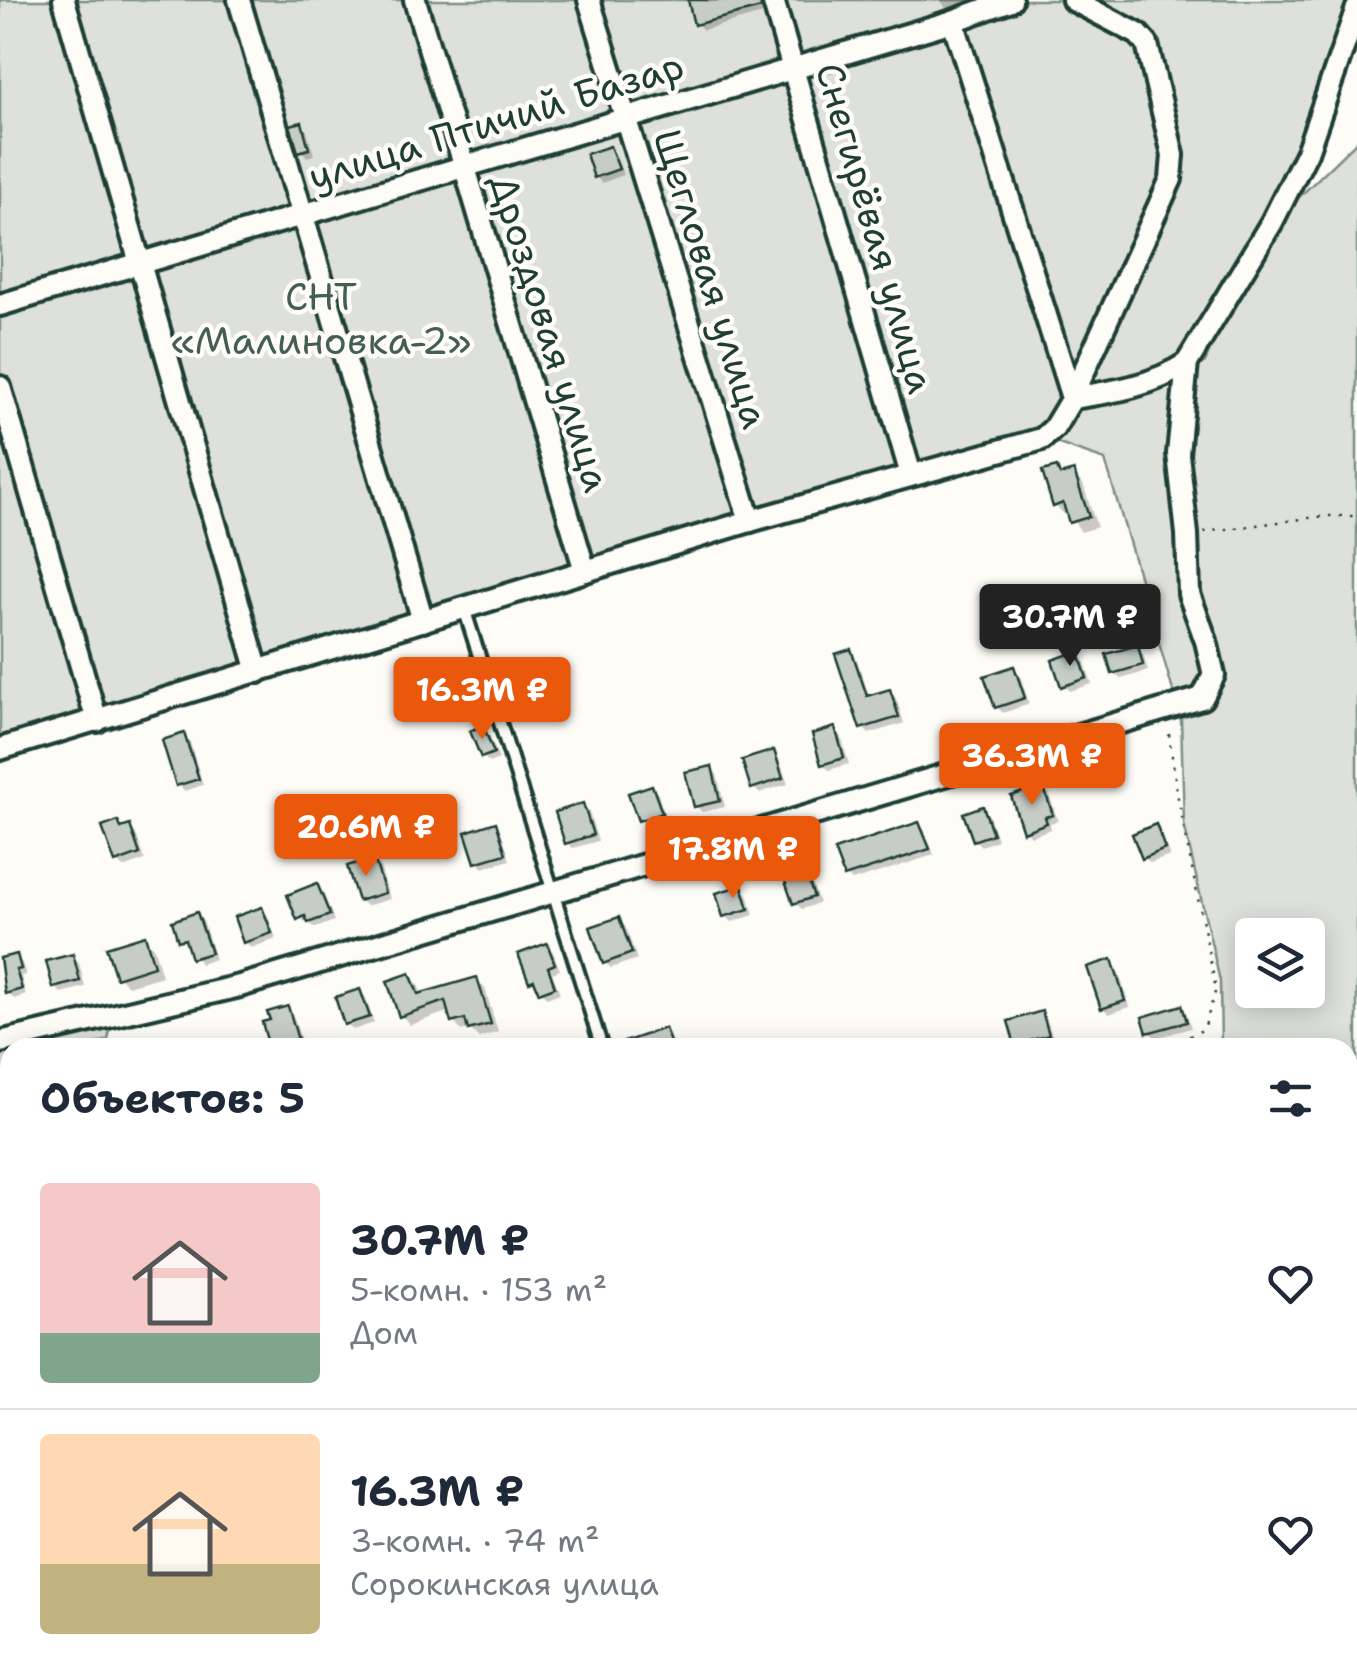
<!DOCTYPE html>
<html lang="ru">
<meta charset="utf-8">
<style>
body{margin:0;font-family:"Shantell Sans",sans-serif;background:#f2f2f3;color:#1f2937;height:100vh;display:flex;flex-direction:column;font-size:38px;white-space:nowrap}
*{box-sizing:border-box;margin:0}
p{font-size:32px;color:#747a83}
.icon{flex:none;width:55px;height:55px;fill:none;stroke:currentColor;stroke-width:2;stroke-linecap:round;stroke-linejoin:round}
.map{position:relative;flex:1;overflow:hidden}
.details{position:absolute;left:0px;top:1038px;width:1358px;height:642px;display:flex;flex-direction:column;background:#fff;border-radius:30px 30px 0 0;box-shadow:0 5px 25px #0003}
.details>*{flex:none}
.controls{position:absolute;left:1235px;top:918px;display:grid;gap:20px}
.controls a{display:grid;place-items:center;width:90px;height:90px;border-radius:10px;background:#fff;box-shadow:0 5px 25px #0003;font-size:50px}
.price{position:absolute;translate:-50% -85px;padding:0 22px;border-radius:10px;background:#ea580c;color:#fff;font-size:32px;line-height:65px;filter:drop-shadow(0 2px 5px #0008)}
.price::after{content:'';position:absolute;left:50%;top:60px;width:30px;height:22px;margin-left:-15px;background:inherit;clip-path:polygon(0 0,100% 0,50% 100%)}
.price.on{background:#222;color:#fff}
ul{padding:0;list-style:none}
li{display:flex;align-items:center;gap:30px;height:250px;padding:0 40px}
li+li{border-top:2px solid #e0e1e3}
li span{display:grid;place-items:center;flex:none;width:280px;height:200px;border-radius:10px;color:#555}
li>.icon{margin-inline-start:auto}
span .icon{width:120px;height:120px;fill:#fffc;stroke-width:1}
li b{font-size:42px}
h2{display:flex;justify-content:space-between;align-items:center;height:120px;padding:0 40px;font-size:42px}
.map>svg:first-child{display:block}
.green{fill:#dde0db;stroke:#7e8e88;stroke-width:2.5;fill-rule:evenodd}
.shadow{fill:#0003}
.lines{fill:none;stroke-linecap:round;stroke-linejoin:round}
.stream{stroke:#75877f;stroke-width:5}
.building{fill:#c6cdc7;stroke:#1f3d34;stroke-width:2.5}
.lane-casing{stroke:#1f3d34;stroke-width:18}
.street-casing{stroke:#1f3d34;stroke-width:28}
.path{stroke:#1f3d34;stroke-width:2.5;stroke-dasharray:2.5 8;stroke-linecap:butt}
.lane{stroke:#fdfcf7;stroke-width:10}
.street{stroke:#fdfcf7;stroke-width:20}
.labels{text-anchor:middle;stroke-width:9;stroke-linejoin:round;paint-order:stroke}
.street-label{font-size:38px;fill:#1f3d34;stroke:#fdfcf7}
.park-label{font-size:38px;fill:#455e55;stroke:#fdfcf7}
</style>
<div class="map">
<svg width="1357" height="1678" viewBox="0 0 1357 1678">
<rect width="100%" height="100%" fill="#fdfcf7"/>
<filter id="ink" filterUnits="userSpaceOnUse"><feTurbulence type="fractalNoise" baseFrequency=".01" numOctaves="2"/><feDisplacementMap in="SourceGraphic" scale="20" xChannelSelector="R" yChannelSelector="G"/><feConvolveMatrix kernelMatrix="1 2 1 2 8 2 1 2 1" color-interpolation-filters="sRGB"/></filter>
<g filter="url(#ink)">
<!-- green -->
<g class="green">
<path d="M 0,0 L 1356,0 L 1320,98 L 1198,340 C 1160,375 1129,382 1079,392 L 1173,155 L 1054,428 L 0,749 Z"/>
<path d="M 1357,141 L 1357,1678 L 1158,1678 L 1145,1670 L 1348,1670 L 1348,1048 L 1221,1047 L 1220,981 L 1184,824 L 1181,718 L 1105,460 L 1056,443 L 1072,415 L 1086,404 L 1155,388 L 1205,362 L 1243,274 L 1296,200 ZM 1252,935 L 1308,935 L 1308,990 L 1252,990 Z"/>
<polygon points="102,1025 110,1030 108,1040 87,1047 10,1048 10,1073 0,1076 0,1046"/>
<polygon points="0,1175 10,1208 10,1381 0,1350"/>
<polygon points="0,1398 10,1421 10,1478 0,1459"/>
</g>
<!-- shadow -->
<g class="shadow">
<polygon points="691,0 760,0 763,14 703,30 697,24"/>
<polygon points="941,0 977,0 979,5 950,15"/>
<polygon points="301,125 307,131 314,155 307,157 301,150"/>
<polygon points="610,148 616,155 623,175 602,183 596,177"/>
<polygon points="1056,469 1063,477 1073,474 1083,484 1097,527 1081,532 1069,514 1065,515 1055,505"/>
<polygon points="1137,648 1143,654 1148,671 1121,679 1114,673"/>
<polygon points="850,652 856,658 870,698 890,692 896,698 904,723 869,734 863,728"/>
<polygon points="1078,654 1084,660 1092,684 1070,691 1064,685"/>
<polygon points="544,664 550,670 559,696 540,703 534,697"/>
<polygon points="1013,668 1020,675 1029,704 1003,713 997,707"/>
<polygon points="483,728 489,734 499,759 489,763 483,756"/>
<polygon points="834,730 841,736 849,764 829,770 823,764"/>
<polygon points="184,736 190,742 203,785 185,791 178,785"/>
<polygon points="773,753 779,759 788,784 759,793 753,787"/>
<polygon points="711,768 717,774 725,807 702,812 696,806"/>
<polygon points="652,788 658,794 666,819 646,826 640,820"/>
<polygon points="1042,788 1049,794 1058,821 1050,823 1051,829 1031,836 1025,830"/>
<polygon points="582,806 589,812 598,841 573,848 567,842"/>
<polygon points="982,809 989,815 997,840 981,846 975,840"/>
<polygon points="117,824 123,830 130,828 136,834 145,860 123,868 117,862"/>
<polygon points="919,824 925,831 934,855 852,881 846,875"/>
<polygon points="495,825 501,831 510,860 483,868 477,862"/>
<polygon points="1155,827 1161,834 1170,856 1150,863 1144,857"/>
<polygon points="374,861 380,867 390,899 366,906 360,900"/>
<polygon points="798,867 812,883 819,903 802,909 795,903"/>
<polygon points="317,885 323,892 334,921 316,928 299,918"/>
<polygon points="741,888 748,894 754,915 732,922 726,916"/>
<polygon points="262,909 268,916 276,939 251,948 245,942"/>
<polygon points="197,915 203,921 215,959 200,964 189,945 180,940"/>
<polygon points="618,920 625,926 637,959 611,968 605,962"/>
<polygon points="144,938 154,948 162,976 128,986 118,976"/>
<polygon points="546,946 553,952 560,970 552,973 560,993 547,998 531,980"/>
<polygon points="16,956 22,963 26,975 21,976 26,995 14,999 8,993 0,961"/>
<polygon points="72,957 79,963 85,987 61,993 55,987"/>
<polygon points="1111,962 1117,968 1130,1007 1109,1014 1103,1008"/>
<polygon points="409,975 418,984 422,996 476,980 485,988 498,1032 479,1038 469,1028 462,1031 453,1022 450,1011 410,1025 402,1016"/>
<polygon points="360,991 366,998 374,1023 353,1030 347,1024"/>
<polygon points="1181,1008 1187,1014 1191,1028 1156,1038 1149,1032"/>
<polygon points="287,1009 293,1015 303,1046 272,1048 265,1024"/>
<polygon points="1041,1014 1047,1020 1054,1041 1021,1048 1017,1044"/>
<polygon points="317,1670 343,1670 344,1675 325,1678"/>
</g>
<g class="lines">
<!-- stream -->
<polyline class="stream" points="0,1302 10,1340"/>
</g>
<!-- building -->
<g class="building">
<polygon points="688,0 760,0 761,8 694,25"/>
<polygon points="302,122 309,149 298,152 290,125"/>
<polygon points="610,146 619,169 594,178 586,154"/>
<polygon points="1057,467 1060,475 1074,471 1089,517 1069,523 1063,503 1053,507 1042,471"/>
<polygon points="1138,645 1143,665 1112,674 1106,654"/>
<polygon points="851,649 867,696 890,689 899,717 860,729 835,654"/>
<polygon points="1078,651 1087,678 1061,687 1052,660"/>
<polygon points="545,661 555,690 532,698 522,669"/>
<polygon points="1014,666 1025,698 995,708 984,676"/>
<polygon points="483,725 494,753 481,758 470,731"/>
<polygon points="835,727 844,758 821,765 812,734"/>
<polygon points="184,733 199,779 176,786 162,740"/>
<polygon points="774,750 783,778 751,789 742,760"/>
<polygon points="712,766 720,801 694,807 685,772"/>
<polygon points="652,785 662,813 638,821 628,793"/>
<polygon points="1043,785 1053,815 1045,817 1047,823 1023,832 1011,796"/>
<polygon points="583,803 593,835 565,844 555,812"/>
<polygon points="983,806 993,834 973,841 963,813"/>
<polygon points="118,821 121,828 130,825 140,854 115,863 102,827"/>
<polygon points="496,822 506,854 475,863 465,832"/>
<polygon points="919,822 930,849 844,877 834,850"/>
<polygon points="1156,824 1165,849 1142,859 1132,834"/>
<polygon points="374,858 385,893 358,901 347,866"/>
<polygon points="799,864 803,876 806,874 814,897 793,904 781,870"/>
<polygon points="317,883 330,915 308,923 305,916 297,920 287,895"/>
<polygon points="742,885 749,909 723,917 716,893"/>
<polygon points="262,907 272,933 243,943 234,917"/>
<polygon points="197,912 211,953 191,959 185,939 178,941 172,921"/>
<polygon points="619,917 632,953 603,964 590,927"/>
<polygon points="145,935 154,966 116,978 106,947"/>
<polygon points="547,943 555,964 548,967 555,987 539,993 534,980 529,982 518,954"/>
<polygon points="17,954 21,969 16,970 22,989 5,994 0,958"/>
<polygon points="73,954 80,981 53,988 46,961"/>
<polygon points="1112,959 1125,1001 1101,1009 1087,967"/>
<polygon points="410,973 418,994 477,977 491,1024 468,1030 465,1019 451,1023 445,1001 399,1017 387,981"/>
<polygon points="360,989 370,1017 344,1025 335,997"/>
<polygon points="1182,1005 1187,1022 1147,1033 1142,1017"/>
<polygon points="288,1006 298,1040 269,1048 262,1022 270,1020 267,1012"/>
<polygon points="1042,1011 1049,1035 1015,1045 1008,1021"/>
<polygon points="665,1028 672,1048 616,1048 615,1045"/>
</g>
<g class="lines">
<defs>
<g id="lane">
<polyline points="464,608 602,1048"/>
<polyline points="776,1670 778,1678"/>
</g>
<g id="street">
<polyline points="64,0 258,672"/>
<polyline points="239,0 423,621"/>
<polyline points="415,0 585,571"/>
<polyline points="589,0 750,521"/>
<polyline points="773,0 911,475"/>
<polyline points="953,21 1072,398"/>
<polyline points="0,305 953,21 1011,0"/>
<polyline points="0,387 97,721"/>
<path d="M 1072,398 C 1112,392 1153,386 1187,363"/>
<polyline points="0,749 750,521 1042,439 1054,428 1072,398 1171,179 1173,155 1147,44 1138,34 1073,0"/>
<polyline points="0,1042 240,986 1202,698 1214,675 1206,641 1189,594 1187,534 1178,454 1187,363 1272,222 1307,152 1357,8"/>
<polyline points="0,1367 10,1394"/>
<polyline points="556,1678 585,1670"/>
<polyline points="1103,1678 1105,1670"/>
</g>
</defs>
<!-- lane casing -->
<use href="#lane" class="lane-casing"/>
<!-- street casing -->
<use href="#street" class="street-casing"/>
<!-- path -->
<g class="path">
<polyline points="1204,532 1324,516 1357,516"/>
<polyline points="1149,1048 1190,1036 1204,1029 1216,989 1177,793 1168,727"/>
</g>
<!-- lane -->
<use href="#lane" class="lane"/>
<!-- street -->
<use href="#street" class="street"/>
</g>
</g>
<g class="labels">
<!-- street labels -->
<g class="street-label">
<text transform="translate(496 121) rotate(-17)" y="13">улица Птичий Базар</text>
<text transform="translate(875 228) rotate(74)" y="13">Снегирёвая улица</text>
<text transform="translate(711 279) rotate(73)" y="13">Щегловая улица</text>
<text transform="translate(550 333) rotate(73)" y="13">Дроздовая улица</text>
</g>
<!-- park labels -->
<g class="park-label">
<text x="321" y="310">СНТ<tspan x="321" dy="44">«Малиновка-2»</tspan></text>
</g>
</g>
</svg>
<div class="controls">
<a><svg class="icon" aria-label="layers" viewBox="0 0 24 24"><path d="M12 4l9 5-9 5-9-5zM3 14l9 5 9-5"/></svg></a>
</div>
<b class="price on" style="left:1070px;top:669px">30.7M ₽</b>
<b class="price" style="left:482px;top:742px">16.3M ₽</b>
<b class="price" style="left:1032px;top:808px">36.3M ₽</b>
<b class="price" style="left:366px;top:879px">20.6M ₽</b>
<b class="price" style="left:733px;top:901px">17.8M ₽</b>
<section class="details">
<h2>Объектов: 5<svg class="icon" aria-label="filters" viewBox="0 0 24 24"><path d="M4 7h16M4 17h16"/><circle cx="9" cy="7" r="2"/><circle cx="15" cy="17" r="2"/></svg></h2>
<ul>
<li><span style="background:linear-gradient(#f6c9c9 75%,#7fa58c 0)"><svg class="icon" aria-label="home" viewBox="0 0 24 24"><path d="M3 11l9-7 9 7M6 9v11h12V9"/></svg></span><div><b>30.7M ₽</b><p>5-комн. · 153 m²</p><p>Дом</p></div><svg class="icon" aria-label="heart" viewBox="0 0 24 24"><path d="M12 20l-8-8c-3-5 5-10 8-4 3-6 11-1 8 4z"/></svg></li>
<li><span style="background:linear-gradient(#ffd9b3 65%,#c2b280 0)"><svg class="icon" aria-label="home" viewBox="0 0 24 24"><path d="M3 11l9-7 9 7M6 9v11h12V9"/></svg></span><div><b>16.3M ₽</b><p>3-комн. · 74 m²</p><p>Сорокинская улица</p></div><svg class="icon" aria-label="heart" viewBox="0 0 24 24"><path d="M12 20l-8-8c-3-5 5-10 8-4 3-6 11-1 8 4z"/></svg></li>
</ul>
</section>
</div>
